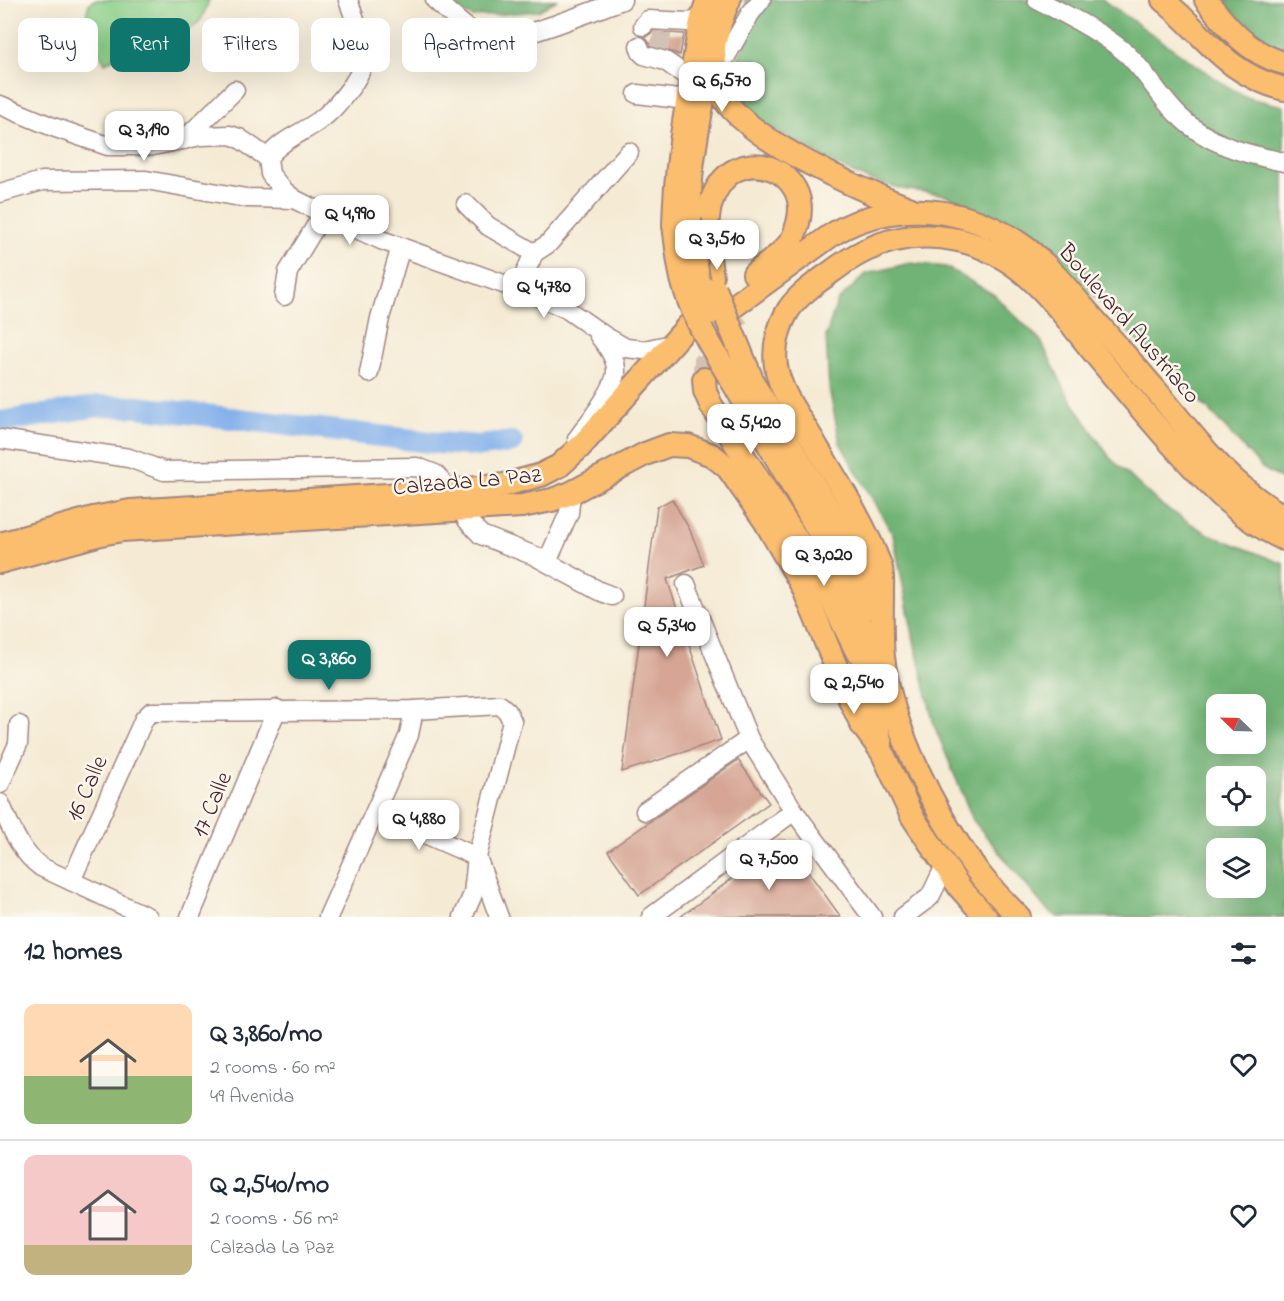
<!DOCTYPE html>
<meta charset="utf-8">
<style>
body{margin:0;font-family:"Indie Flower",sans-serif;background:#f2f2f3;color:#1f2937;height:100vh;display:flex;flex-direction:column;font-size:22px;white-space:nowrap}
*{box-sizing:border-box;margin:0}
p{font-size:20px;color:#747a83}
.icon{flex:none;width:33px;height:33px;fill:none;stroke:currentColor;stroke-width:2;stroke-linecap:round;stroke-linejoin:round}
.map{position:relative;height:917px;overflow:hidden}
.side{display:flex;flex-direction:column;background:#fff;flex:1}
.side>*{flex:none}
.banner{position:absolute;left:18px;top:18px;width:600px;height:54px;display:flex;gap:12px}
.needle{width:39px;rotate:293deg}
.fabs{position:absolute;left:1206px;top:694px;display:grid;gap:12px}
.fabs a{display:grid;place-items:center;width:60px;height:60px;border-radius:12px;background:#fff;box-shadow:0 6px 24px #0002;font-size:30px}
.price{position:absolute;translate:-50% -51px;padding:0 14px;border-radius:12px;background:#fff;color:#222;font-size:20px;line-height:39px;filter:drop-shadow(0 2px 3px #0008)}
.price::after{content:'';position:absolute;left:50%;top:36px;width:18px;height:14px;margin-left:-9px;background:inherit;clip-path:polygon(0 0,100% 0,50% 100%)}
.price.current{background:#0f766e;color:#fff}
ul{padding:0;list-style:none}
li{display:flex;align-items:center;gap:18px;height:150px;padding:0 24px}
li+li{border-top:2px solid #e0e1e3}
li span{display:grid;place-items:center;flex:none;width:168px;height:120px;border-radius:12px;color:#555}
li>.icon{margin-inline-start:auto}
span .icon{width:72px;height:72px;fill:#fffc;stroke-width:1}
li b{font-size:26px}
h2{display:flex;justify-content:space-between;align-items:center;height:72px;padding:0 24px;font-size:26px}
.pill{padding:0 21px;border-radius:12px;background:#fff;box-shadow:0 6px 24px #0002;font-size:21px;line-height:54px}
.pill.current{background:#0f766e;color:#fff}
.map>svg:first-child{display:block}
.green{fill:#8cd18a;stroke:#6b785a;stroke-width:1.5}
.forest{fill:#71b376;stroke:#5e6950;stroke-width:1.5;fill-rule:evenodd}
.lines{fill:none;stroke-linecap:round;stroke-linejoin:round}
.river{stroke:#80afeb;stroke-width:22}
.building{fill:#d6a594}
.minor-tunnel{stroke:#d3c2b3;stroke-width:18;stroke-dasharray:18 9;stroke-linecap:butt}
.major-tunnel{stroke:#d3c2b3;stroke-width:22;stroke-dasharray:22 11;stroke-linecap:butt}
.minor-casing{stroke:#a08580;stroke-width:21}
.major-casing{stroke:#a08580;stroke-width:26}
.minor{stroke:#fff;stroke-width:18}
.major{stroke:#fbbd6e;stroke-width:22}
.major-bridge-casing{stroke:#a08580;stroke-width:26;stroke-linecap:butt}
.major-bridge{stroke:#fbbd6e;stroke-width:22}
.labels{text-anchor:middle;stroke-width:5;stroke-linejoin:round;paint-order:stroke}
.street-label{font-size:24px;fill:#4a1f2b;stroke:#fbf7ec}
</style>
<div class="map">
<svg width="1284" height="917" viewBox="0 0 1284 917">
<rect width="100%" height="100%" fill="#fbf7ec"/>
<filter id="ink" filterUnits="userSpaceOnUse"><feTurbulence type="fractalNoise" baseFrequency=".0167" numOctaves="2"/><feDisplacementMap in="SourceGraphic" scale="12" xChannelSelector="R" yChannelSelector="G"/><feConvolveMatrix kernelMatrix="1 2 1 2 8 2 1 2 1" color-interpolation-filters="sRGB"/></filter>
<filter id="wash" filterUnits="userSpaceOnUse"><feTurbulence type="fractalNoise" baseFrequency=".008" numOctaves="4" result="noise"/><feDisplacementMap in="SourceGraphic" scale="24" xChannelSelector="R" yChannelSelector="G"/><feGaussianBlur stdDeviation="1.35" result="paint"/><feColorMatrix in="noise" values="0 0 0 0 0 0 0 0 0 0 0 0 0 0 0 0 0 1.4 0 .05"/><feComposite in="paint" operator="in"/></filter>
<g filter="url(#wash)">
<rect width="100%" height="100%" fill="#f5ebd5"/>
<!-- green -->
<polygon class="green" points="94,0 209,0 202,18 194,27 160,35 105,63 84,24 89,4"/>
<!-- forest -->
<g class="forest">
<polygon points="432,0 557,0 538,11 473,17"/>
<polygon points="744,0 1103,0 1228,87 1249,98 1284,106 1284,481 1262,468 1209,410 1120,324 1037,239 946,195 902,189 869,180 846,170 766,125 747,111 736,97 732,82 735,64 757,18"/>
<polygon points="1222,0 1284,0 1284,52 1255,39"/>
<path d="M 910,263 L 946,267 L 993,294 L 1041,341 L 1067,394 L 1110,458 L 1161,505 L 1206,533 L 1284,564 L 1284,917 L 1058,917 L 1045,908 L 973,820 L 934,725 L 915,645 L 893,535 L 840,443 L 829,388 L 826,336 L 837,302 L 866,274 ZM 1216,705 L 1256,705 L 1256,744 L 1216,744 ZM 1216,777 L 1256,777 L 1256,816 L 1216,816 ZM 1216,849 L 1256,849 L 1256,888 L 1216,888 Z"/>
</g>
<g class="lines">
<!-- river -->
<polyline class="river" points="0,422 99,406 138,407 438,443 481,446 512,442"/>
</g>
<g id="blocks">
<!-- building -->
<g class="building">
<polygon points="653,32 684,34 680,55 651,45 645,37"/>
<polygon points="672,499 690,530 704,565 667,579 721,740 622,772 657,507"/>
<polygon points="738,760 769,803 639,895 608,851"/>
<polygon points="785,840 841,917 680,917"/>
</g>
</g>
</g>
<g filter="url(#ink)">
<use href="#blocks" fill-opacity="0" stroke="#a08580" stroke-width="1.5"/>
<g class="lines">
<!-- minor-tunnel -->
<polyline class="minor-tunnel" points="659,50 663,30"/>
<!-- major-tunnel -->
<path class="major-tunnel" d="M 704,379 C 703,345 716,333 741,314"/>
<defs>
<g id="minor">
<path d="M 435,0 C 451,14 467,31 486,39 C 506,47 597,9 622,0"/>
<path d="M 1037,0 C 1066,14 1103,33 1127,54 C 1146,72 1159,96 1177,114 C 1206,144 1245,154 1284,162"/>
<polyline points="643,26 648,20 688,22 702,19"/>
<polyline points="639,46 641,52 644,55 665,61 691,79"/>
<polyline points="716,74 750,14 761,0"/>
<polyline points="637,94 687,100"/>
<polyline points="0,105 53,127 108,146 153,146 201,136 230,135 239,138 268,158"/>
<polyline points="184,140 235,90"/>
<polyline points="268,158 270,174 283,190 294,199 334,219 381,240 537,296 565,308 605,336 626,348 644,350 672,344"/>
<path d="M 268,158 C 280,140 303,133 320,120 C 335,109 363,77 364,58 C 365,43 353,14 348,0"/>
<polyline points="0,193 42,181 146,180 246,198 294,199"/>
<polyline points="466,204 488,226 534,253 548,244 629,152"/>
<polyline points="518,289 534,253"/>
<polyline points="284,296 288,272 323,214"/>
<polyline points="369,373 380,318 401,247"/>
<polyline points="0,439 129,458 164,471 417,467 435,474 450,491"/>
<path d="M 577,439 C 588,423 618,387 616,369 C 615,356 606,345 599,336"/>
<polyline points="462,510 467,520 481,535 535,556 599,591 612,596"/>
<polyline points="547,562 569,513 571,493"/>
<polyline points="686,584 749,739 794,811 872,917"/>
<polyline points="0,784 18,744 19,725"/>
<path d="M 0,803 C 11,827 19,851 41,867 L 148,917"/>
<polyline points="645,811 749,739"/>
<polyline points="375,812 477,857 499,917"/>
<polyline points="71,881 144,719 151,712 414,710 500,705 507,711 512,721 477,857 473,894 463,917"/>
<polyline points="190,917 277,709"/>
<polyline points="328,917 409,735 414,710"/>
<polyline points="651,917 794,811"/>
<polyline points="903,917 930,897 945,866"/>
</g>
<g id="major">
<path d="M 1163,0 C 1207,36 1224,73 1284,89"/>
<path d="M 1206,0 C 1228,28 1248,53 1284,63"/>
<path d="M 714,47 C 715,61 714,79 720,92 C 744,140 861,190 911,209"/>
<path d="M 690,220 C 688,180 696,139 703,100 C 709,66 715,31 729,0"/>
<path d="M 674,225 C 675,172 684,120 693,68 C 697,46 699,21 708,0"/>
<path d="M 712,277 C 707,249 702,212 718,187 C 745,143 812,172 798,223 C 796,230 794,238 789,244 C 780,255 766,265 754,274"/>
<path d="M 730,309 L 830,236 C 851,222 872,215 898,212 C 942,206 990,221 1026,248 C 1047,264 1066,287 1083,307 C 1108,335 1133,364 1158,393 C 1195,438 1231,488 1284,516"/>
<polyline points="727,350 754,385 849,543 862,570 876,609"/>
<polyline points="704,379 705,391 711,405 819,574 857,652"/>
<polyline points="738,391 823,539 850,596 860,622 865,670 881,744"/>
<polyline points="0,544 93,518 130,511 450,491 504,485 541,475 559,466 580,447 688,326"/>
<polyline points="0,562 101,534 122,530 522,506 552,500 571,493 645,454 669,445 688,446 712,455 728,468 765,521 803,587 846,691 862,725 882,752 912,816 960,888 986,917"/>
<path d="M 1019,917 C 1003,901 988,886 975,868 C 934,812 891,727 883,657 C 881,635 882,613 882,591 C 882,582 883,573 880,565 C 863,520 835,478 811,437 C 798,415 780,392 776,366 C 773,347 779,325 789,309 C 800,293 819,281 834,270 C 870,242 912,230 958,240 C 1022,254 1053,302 1092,350 C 1117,381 1143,411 1169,441 C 1204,479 1236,518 1284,539"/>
</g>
</defs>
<!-- minor casing -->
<use href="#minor" class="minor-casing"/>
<!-- major casing -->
<use href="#major" class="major-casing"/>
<!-- minor -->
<use href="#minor" class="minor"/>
<!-- major -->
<use href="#major" class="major"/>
<defs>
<g id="major-bridge">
<polyline points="690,220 698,279 710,313"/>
<path d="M 674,225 C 677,245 678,267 684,286 C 695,324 718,357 738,391"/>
<polyline points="715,289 754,385"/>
</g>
</defs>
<!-- major-bridge casing -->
<use href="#major-bridge" class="major-bridge-casing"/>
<!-- major-bridge -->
<use href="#major-bridge" class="major-bridge"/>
</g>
</g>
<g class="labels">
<!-- street labels -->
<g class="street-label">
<text transform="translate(1130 323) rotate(49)" y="8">Boulevard Austríaco</text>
<text transform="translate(467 480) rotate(-5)" y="8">Calzada La Paz</text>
<text transform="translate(86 788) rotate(-66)" y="8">16 Calle</text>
<text transform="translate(211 804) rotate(-67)" y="8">17 Calle</text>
</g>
</g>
</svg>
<div class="fabs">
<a><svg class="needle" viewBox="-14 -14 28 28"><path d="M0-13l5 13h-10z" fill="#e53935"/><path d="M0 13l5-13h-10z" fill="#747a83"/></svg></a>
<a><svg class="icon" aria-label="locate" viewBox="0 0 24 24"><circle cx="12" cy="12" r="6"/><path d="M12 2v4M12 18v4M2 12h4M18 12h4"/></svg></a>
<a><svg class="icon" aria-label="layers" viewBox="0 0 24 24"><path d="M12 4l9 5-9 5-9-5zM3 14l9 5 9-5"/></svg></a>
</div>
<b class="price" style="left:722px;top:113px">Q 6,570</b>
<b class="price" style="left:144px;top:162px">Q 3,190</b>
<b class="price" style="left:350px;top:246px">Q 4,990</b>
<b class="price" style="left:717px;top:271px">Q 3,510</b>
<b class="price" style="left:544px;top:319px">Q 4,780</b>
<b class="price" style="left:751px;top:455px">Q 5,420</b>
<b class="price" style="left:824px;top:587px">Q 3,020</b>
<b class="price" style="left:667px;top:658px">Q 5,340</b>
<b class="price current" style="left:329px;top:691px">Q 3,860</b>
<b class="price" style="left:854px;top:715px">Q 2,540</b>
<b class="price" style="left:419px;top:851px">Q 4,880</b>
<b class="price" style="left:769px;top:891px">Q 7,500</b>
<div class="banner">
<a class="pill">Buy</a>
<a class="pill current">Rent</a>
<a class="pill">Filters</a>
<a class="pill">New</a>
<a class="pill">Apartment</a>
</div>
</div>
<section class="side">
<h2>12 homes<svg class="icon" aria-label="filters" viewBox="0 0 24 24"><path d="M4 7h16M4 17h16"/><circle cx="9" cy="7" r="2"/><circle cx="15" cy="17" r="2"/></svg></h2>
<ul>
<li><span style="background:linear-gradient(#ffd9b3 60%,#8fb573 0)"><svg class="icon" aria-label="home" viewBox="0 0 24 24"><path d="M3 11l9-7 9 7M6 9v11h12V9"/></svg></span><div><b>Q 3,860/mo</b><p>2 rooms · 60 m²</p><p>49 Avenida</p></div><svg class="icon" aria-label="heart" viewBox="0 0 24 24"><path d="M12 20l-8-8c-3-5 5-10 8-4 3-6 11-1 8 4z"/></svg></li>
<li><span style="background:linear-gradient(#f6c9c9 75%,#c2b280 0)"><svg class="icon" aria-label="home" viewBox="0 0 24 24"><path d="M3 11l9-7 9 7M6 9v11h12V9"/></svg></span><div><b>Q 2,540/mo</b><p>2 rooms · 56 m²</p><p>Calzada La Paz</p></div><svg class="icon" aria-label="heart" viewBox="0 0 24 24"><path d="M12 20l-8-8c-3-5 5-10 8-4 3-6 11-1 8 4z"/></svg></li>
</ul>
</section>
